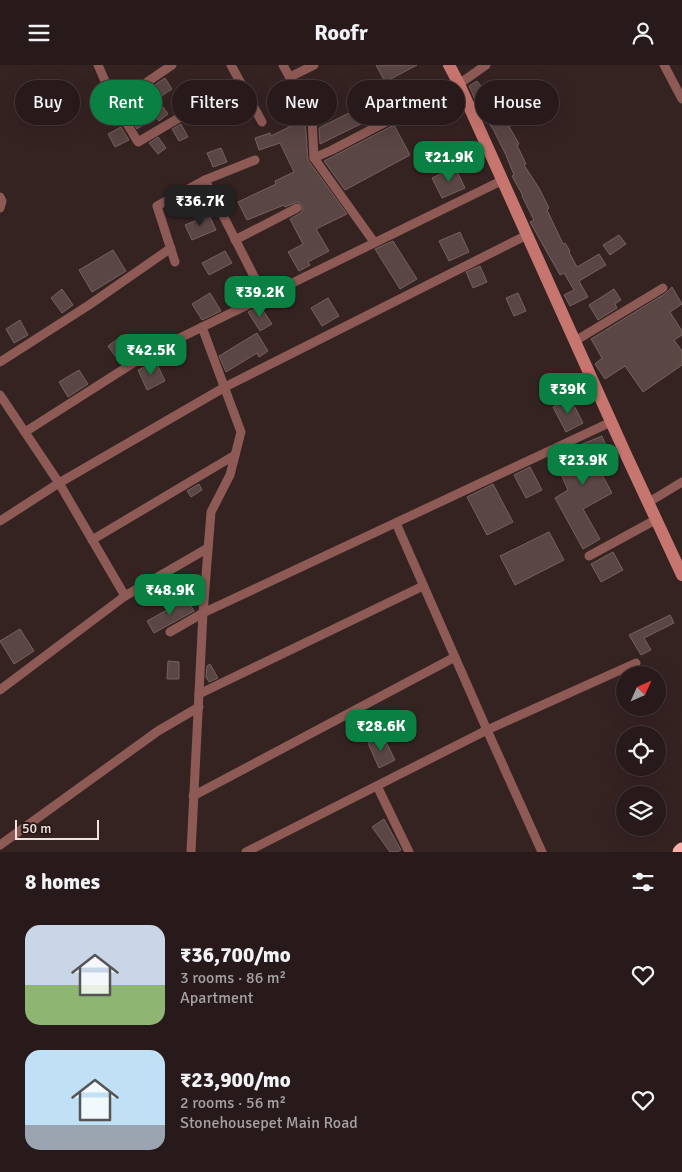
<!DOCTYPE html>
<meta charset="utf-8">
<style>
body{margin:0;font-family:Signika,sans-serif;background:#342727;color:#f1f3f6;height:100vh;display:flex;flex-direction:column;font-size:19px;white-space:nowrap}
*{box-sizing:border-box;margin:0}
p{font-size:16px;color:#a5a1a2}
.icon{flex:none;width:28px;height:28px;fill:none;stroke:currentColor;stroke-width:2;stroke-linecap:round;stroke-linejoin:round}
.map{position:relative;height:787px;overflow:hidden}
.panel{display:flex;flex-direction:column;background:#281a1a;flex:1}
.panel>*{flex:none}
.guide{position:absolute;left:15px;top:15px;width:652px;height:45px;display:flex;gap:10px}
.needle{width:32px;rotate:45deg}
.tools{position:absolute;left:616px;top:601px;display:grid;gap:10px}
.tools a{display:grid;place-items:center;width:50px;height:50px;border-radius:50%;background:#281a1a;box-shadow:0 5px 20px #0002,0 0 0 1px #443839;font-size:25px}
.scale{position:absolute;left:15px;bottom:12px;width:84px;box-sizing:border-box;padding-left:5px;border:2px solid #efe3e2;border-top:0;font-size:14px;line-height:18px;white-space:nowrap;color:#efe3e2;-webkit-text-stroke:4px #2b1a18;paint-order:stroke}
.price{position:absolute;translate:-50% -42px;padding:0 11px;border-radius:10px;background:#0b8043;color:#fff;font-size:16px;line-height:32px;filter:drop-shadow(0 1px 2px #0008)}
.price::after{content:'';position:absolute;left:50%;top:30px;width:15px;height:11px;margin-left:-8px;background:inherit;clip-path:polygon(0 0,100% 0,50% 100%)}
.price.active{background:#222;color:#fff}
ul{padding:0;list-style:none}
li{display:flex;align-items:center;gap:15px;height:125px;padding:0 25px}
li span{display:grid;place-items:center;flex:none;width:140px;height:100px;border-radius:15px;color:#555}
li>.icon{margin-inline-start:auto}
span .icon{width:60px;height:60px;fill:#fffc;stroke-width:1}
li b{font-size:21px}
h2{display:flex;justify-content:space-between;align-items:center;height:60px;padding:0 25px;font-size:21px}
.chip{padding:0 18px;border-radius:22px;background:#281a1a;box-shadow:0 5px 20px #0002,0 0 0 1px #443839;font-size:18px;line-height:45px}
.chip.active{background:#0b8043;color:#fff}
header{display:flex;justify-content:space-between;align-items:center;height:65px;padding:0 25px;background:#281a1a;font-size:22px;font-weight:800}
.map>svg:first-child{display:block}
.building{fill:#5a4644;stroke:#77615f}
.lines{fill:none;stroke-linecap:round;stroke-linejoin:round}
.street{stroke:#8e5a56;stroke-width:9}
.secondary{stroke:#c7756f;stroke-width:12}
.highway{stroke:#fcafa8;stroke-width:15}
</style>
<header><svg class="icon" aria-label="menu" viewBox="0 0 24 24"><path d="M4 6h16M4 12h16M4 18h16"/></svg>Roofr<svg class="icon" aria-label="person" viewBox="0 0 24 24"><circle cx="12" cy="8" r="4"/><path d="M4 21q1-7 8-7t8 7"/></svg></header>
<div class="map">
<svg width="682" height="787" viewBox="0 0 682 787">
<rect width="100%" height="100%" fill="#352322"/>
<!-- building -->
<g class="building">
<polygon points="376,0 417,0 385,17"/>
<polygon points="165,13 172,24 157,34 168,49 159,56 155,51 137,64 123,41"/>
<polygon points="477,16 502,49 519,79 517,80 526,99 524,100 539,123 549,143 547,145 563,179 565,178 570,186 569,187 577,202 599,189 606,200 579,216 588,232 570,241 564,230 574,225 564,208 560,210 530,157 534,155 522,131 523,131 512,111 514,110 506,90 493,64 480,46 469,21"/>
<polygon points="186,20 193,31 183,39 175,28"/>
<polygon points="369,38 375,52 320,79 319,63"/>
<polygon points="305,54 308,95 347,149 316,164 329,186 308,197 310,200 299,206 288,187 303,179 290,154 302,147 302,140 297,137 285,142 284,140 247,155 238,137 276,119 275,116 294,107 280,78 259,85 255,73 270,68 271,71"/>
<polygon points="181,59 188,72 179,76 172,64"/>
<polygon points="394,60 410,90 345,125 324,96"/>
<polygon points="121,62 129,75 115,82 108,69"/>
<polygon points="158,72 166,83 158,89 149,78"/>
<polygon points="221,83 227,97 213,102 207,88"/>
<polygon points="455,102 465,123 442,133 432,113"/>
<polygon points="209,150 216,165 192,175 185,160"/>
<polygon points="460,167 469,187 449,196 439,176"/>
<polygon points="619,170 626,179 610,190 603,180"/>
<polygon points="393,176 417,214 400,224 375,184"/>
<polygon points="113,185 126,206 92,227 79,205"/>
<polygon points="225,186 232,198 209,210 202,198"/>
<polygon points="480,201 487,217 473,223 466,207"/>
<polygon points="672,222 682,239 670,247 682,266 682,270 674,275 682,286 682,300 643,327 625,301 605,314 595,299 602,293 591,274 666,228"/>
<polygon points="62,224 73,240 62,248 51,233"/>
<polygon points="614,224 621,235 615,239 617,243 598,255 589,240"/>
<polygon points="210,228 221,246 202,255 192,239"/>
<polygon points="518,228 526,246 514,251 506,233"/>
<polygon points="328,233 339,251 322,261 311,243"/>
<polygon points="260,241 272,259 260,266 248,247"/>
<polygon points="20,255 28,270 14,278 6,264"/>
<polygon points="257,268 268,286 259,292 257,288 226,307 219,291"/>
<polygon points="119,273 130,289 119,296 108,281"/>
<polygon points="156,297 165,316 147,325 138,305"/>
<polygon points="79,305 88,319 68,332 59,317"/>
<polygon points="570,333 583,358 566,367 553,342"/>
<polygon points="602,371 613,398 599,404 612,428 583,444 600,474 583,484 555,433 568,425 553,391"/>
<polygon points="530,402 542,425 526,433 514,410"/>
<polygon points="199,419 202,425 191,432 187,426"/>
<polygon points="493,419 513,457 487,470 467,432"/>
<polygon points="549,467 564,495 515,520 500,491"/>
<polygon points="613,487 623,505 601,517 591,499"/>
<polygon points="187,534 194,546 154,568 147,556"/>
<polygon points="670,550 674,558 644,573 651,585 641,590 629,570"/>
<polygon points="20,564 34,586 14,599 0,576"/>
<polygon points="168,596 179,597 179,614 167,614"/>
<polygon points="210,599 218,613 209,617 206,612 207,601"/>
<polygon points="383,671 395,695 379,703 368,678"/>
<polygon points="384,754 401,785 397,787 390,787 372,762"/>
</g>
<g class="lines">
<!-- street -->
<g class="street">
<polyline points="98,0 115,39 138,77 240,17"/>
<polyline points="231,0 262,57"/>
<polyline points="283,0 312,53 314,93 374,177"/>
<polyline points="664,0 682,34"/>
<polyline points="290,12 314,0"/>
<polyline points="115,39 172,0"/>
<polyline points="314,93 332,85 459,19 486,0"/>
<polyline points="205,115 264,231"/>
<polyline points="0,132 2,136 0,143"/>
<polyline points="235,175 297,143"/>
<polyline points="175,197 157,141 205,115 255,95"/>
<polyline points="575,276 663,223"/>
<polyline points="0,297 89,240 171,183"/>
<polyline points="0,330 59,418 125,531"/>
<polyline points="25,367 149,288 503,115"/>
<polyline points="649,437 682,417"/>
<polyline points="0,456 59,418 225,322 527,170"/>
<polyline points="396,458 487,665 542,787"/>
<polyline points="92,475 235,390"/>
<polyline points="589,491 657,454"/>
<polyline points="170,567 203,548 611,357"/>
<polyline points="0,625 125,531 208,483"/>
<polyline points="199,629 423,521"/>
<polyline points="377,721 409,787"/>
<polyline points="193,731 455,592"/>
<polyline points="0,780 158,666 199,642"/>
<polyline points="191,787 203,548 211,447 230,410 241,367 202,262"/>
<polyline points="246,787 487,665 636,598"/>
</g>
<!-- secondary -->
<polyline class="secondary" points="449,0 459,19 627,392 682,510"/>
<!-- highway -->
<polyline class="highway" points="680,787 682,785"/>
</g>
</svg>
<div class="tools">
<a><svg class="needle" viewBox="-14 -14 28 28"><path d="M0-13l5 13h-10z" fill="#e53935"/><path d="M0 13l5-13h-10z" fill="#a5a1a2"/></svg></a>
<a><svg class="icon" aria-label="locate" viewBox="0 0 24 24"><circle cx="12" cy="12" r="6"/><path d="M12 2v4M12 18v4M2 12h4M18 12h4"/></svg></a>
<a><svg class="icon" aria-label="layers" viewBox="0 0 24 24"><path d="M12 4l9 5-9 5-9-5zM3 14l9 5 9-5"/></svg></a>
</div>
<div class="scale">50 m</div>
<b class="price" style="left:449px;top:118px">₹21.9K</b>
<b class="price active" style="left:200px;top:162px">₹36.7K</b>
<b class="price" style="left:260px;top:253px">₹39.2K</b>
<b class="price" style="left:151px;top:311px">₹42.5K</b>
<b class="price" style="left:568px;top:350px">₹39K</b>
<b class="price" style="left:583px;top:421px">₹23.9K</b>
<b class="price" style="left:170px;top:551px">₹48.9K</b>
<b class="price" style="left:381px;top:687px">₹28.6K</b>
<div class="guide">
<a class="chip">Buy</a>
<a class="chip active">Rent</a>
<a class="chip">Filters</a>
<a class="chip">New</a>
<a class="chip">Apartment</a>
<a class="chip">House</a>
</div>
</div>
<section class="panel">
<h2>8 homes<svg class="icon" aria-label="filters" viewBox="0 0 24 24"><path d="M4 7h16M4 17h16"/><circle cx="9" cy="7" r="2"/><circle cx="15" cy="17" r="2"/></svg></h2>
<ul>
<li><span style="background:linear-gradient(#c9d6e8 60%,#8fb573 0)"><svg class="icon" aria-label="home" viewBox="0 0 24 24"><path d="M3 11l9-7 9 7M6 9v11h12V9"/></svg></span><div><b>₹36,700/mo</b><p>3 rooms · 86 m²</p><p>Apartment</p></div><svg class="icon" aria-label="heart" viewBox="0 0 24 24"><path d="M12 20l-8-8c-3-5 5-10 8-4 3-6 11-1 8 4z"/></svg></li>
<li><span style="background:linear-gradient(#bfe0f5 75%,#9aa5b1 0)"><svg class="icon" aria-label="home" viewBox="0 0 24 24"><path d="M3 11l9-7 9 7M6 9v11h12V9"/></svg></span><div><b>₹23,900/mo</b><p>2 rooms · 56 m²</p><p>Stonehousepet Main Road</p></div><svg class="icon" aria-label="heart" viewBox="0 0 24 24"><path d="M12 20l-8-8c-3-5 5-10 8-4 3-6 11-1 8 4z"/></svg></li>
</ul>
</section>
